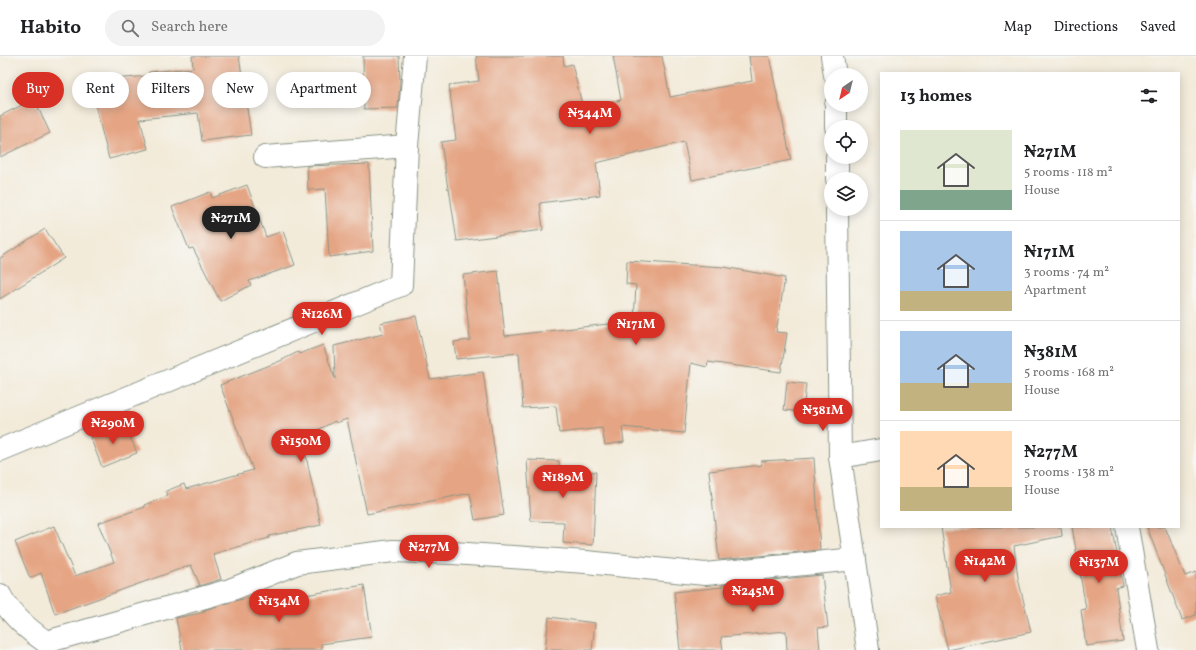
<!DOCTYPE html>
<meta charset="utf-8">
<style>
body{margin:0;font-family:Vollkorn,serif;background:#f2f2f2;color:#202124;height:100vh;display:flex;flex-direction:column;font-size:15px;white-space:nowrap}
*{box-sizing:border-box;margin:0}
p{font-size:13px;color:#757577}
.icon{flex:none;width:22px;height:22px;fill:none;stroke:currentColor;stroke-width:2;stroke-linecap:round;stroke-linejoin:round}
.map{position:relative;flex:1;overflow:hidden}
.drawer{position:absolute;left:880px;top:16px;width:300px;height:456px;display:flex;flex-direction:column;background:#fff;border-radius:0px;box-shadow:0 2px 10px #0003}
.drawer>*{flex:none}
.guide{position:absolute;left:12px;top:16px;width:380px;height:36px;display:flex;gap:8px}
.needle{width:26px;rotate:215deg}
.tools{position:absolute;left:824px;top:12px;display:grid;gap:8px}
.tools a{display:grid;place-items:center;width:44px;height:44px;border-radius:50%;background:#fff;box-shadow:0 2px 10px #0003;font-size:20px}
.price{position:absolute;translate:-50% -34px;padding:0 9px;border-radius:14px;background:#d93025;color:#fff;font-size:13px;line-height:26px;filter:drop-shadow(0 1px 2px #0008)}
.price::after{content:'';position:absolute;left:50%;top:24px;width:12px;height:9px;margin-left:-6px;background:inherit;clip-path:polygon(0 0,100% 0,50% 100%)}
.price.on{background:#222;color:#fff}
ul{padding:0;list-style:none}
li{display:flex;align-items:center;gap:12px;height:100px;padding:0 20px}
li+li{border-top:1px solid #e0e0e0}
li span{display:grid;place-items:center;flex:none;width:112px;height:80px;border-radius:0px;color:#555}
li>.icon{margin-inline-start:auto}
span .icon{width:48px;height:48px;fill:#fffc;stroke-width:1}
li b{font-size:17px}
h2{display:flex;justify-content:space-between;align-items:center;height:48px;padding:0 20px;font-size:17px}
.pill{padding:0 14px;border-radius:18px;background:#fff;box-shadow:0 2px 10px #0003;font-size:14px;line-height:36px}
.pill.on{background:#d93025;color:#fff}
header{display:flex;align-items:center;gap:24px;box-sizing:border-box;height:56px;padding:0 20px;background:#fff;border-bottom:1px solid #e0e0e0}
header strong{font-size:19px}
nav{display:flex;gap:22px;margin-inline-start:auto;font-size:14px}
.search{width:280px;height:36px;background:#f2f2f2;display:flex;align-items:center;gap:10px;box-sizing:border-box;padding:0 14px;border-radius:22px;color:#757577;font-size:15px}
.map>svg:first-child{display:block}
.building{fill:#e5a584}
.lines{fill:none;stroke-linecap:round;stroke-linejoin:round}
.street-casing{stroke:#899487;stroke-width:24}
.street{stroke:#fff;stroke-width:22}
</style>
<header>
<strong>Habito</strong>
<div class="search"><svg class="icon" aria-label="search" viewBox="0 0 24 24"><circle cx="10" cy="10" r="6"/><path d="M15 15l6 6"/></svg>Search here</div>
<nav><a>Map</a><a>Directions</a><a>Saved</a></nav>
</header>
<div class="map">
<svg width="1196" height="594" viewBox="0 0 1196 594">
<rect width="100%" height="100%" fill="#f6f6f2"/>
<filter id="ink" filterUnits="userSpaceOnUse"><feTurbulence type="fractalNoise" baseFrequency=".025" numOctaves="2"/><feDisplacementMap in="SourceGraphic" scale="8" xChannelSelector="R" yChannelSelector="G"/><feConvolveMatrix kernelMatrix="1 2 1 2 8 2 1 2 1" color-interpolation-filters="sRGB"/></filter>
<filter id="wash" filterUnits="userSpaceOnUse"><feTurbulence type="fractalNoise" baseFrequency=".012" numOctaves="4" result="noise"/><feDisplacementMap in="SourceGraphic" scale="16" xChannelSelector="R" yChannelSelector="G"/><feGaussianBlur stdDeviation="0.9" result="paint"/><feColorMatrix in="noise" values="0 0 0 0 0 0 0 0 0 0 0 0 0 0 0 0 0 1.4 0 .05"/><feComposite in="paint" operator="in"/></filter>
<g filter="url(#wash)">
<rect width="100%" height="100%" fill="#f3ebda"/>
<g id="blocks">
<!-- building -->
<g class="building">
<polygon points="192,0 239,0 251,79 202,85 198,57 140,63 148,93 109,103 89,25 149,20 149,16 193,12"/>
<polygon points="363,0 399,0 400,28 398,52 364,53"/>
<polygon points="476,0 563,0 564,10 572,8 583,52 621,44 613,0 662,0 670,41 752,25 749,0 769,0 791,104 692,124 684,86 596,107 600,139 540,147 543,174 457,185 449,132 448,133 441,86 456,84 449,29 479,25"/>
<polygon points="34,43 50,77 0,101 0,60"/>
<polygon points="369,108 373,195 329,201 325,133 308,134 307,110"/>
<polygon points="247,129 266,181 283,175 295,209 249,225 251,229 220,245 193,192 189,193 172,151 210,136 212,142"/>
<polygon points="45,173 64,202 0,243 0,202"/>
<polygon points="627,205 724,211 785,222 776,276 787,277 781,316 708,306 707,311 691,307 684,377 622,371 624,386 605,389 602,372 559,377 556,350 523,352 519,297 456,303 454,286 470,284 463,219 498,215 505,280 634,265 636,229 626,228"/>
<polygon points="416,260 430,323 483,316 504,459 475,464 470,437 367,458 347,363 336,367 335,365 302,382 321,469 269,480 269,482 213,498 221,523 196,531 200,529 191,509 55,558 41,517 30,522 15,486 54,470 75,520 114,506 98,467 145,451 144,449 168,440 166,435 184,428 186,433 253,414 220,329 280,305 298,296 299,298 323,289 335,323 334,290 383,278 380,267"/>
<polygon points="787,326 806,328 803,356 784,354"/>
<polygon points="124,367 137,397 102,411 90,381"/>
<polygon points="814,402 820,494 719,504 709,415 762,409 761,405"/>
<polygon points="527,404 559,405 559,414 596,416 593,489 563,487 564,466 531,465"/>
<polygon points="941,471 1061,471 1062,480 1014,490 1018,522 1031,576 948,594 935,540 951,536"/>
<polygon points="1072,471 1112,471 1123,530 1116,532 1123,585 1086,590 1081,554 1086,553"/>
<polygon points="1147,471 1165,471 1185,520 1196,516 1196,559 1182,564"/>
<polygon points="822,519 828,571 818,572 820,594 787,594 786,575 721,581 723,594 680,594 674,536 722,531 722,529"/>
<polygon points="364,529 372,581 321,588 322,594 182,594 176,562 205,556 204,554 238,544 269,539 270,545"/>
<polygon points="549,561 595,567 592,594 545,594"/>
</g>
</g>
</g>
<g filter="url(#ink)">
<use href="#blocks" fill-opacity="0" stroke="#899487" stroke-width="1"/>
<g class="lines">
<defs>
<g id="street">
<polyline points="832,0 835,19"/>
<polyline points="836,49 836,71"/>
<polyline points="265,101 407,90"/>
<polyline points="837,101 837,123"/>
<polyline points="837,153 840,401 868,594"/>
<polyline points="0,394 401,229 407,90 415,0"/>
<polyline points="840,401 881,394"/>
<polyline points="1127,471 1148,594"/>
<path d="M 0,539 C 10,559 29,574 46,586 L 230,534 L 297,507 L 393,495 L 453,497 L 586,506 L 705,518 L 855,503"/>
</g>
</defs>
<!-- street casing -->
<use href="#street" class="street-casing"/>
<!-- street -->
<use href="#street" class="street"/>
</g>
</g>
</svg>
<div class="tools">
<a><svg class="needle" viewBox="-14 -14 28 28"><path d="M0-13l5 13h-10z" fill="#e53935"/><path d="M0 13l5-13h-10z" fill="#757577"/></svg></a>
<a><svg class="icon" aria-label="locate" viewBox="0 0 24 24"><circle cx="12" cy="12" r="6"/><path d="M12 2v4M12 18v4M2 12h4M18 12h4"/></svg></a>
<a><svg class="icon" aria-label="layers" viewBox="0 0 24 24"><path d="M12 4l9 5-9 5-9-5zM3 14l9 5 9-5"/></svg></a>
</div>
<b class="price" style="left:590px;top:79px">₦344M</b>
<b class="price on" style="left:231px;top:184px">₦271M</b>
<b class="price" style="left:322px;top:280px">₦126M</b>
<b class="price" style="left:636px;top:290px">₦171M</b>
<b class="price" style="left:823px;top:376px">₦381M</b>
<b class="price" style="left:113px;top:389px">₦290M</b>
<b class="price" style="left:301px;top:407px">₦150M</b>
<b class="price" style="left:563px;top:443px">₦189M</b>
<b class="price" style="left:429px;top:513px">₦277M</b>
<b class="price" style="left:985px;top:527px">₦142M</b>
<b class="price" style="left:1099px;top:528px">₦137M</b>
<b class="price" style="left:753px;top:557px">₦245M</b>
<b class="price" style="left:279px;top:567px">₦134M</b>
<div class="guide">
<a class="pill on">Buy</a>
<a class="pill">Rent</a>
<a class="pill">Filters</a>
<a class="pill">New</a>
<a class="pill">Apartment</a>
</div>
<section class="drawer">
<h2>13 homes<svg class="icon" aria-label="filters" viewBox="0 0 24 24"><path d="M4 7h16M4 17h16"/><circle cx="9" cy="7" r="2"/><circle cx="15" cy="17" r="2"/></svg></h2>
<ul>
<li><span style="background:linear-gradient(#dfe7d0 75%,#7fa58c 0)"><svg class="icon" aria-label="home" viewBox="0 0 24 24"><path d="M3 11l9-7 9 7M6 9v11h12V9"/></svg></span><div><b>₦271M</b><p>5 rooms · 118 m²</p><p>House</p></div></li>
<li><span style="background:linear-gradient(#a9c7e8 75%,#c2b280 0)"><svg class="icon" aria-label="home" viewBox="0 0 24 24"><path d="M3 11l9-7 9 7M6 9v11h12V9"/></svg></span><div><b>₦171M</b><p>3 rooms · 74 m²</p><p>Apartment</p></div></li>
<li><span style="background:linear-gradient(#a9c7e8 65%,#c2b280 0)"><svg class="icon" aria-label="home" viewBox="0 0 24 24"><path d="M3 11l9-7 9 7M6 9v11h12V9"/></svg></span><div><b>₦381M</b><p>5 rooms · 168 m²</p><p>House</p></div></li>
<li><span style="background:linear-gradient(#ffd9b3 70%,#c2b280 0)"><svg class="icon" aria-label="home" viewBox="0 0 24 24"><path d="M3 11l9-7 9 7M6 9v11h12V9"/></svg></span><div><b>₦277M</b><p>5 rooms · 138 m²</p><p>House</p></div></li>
</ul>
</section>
</div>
